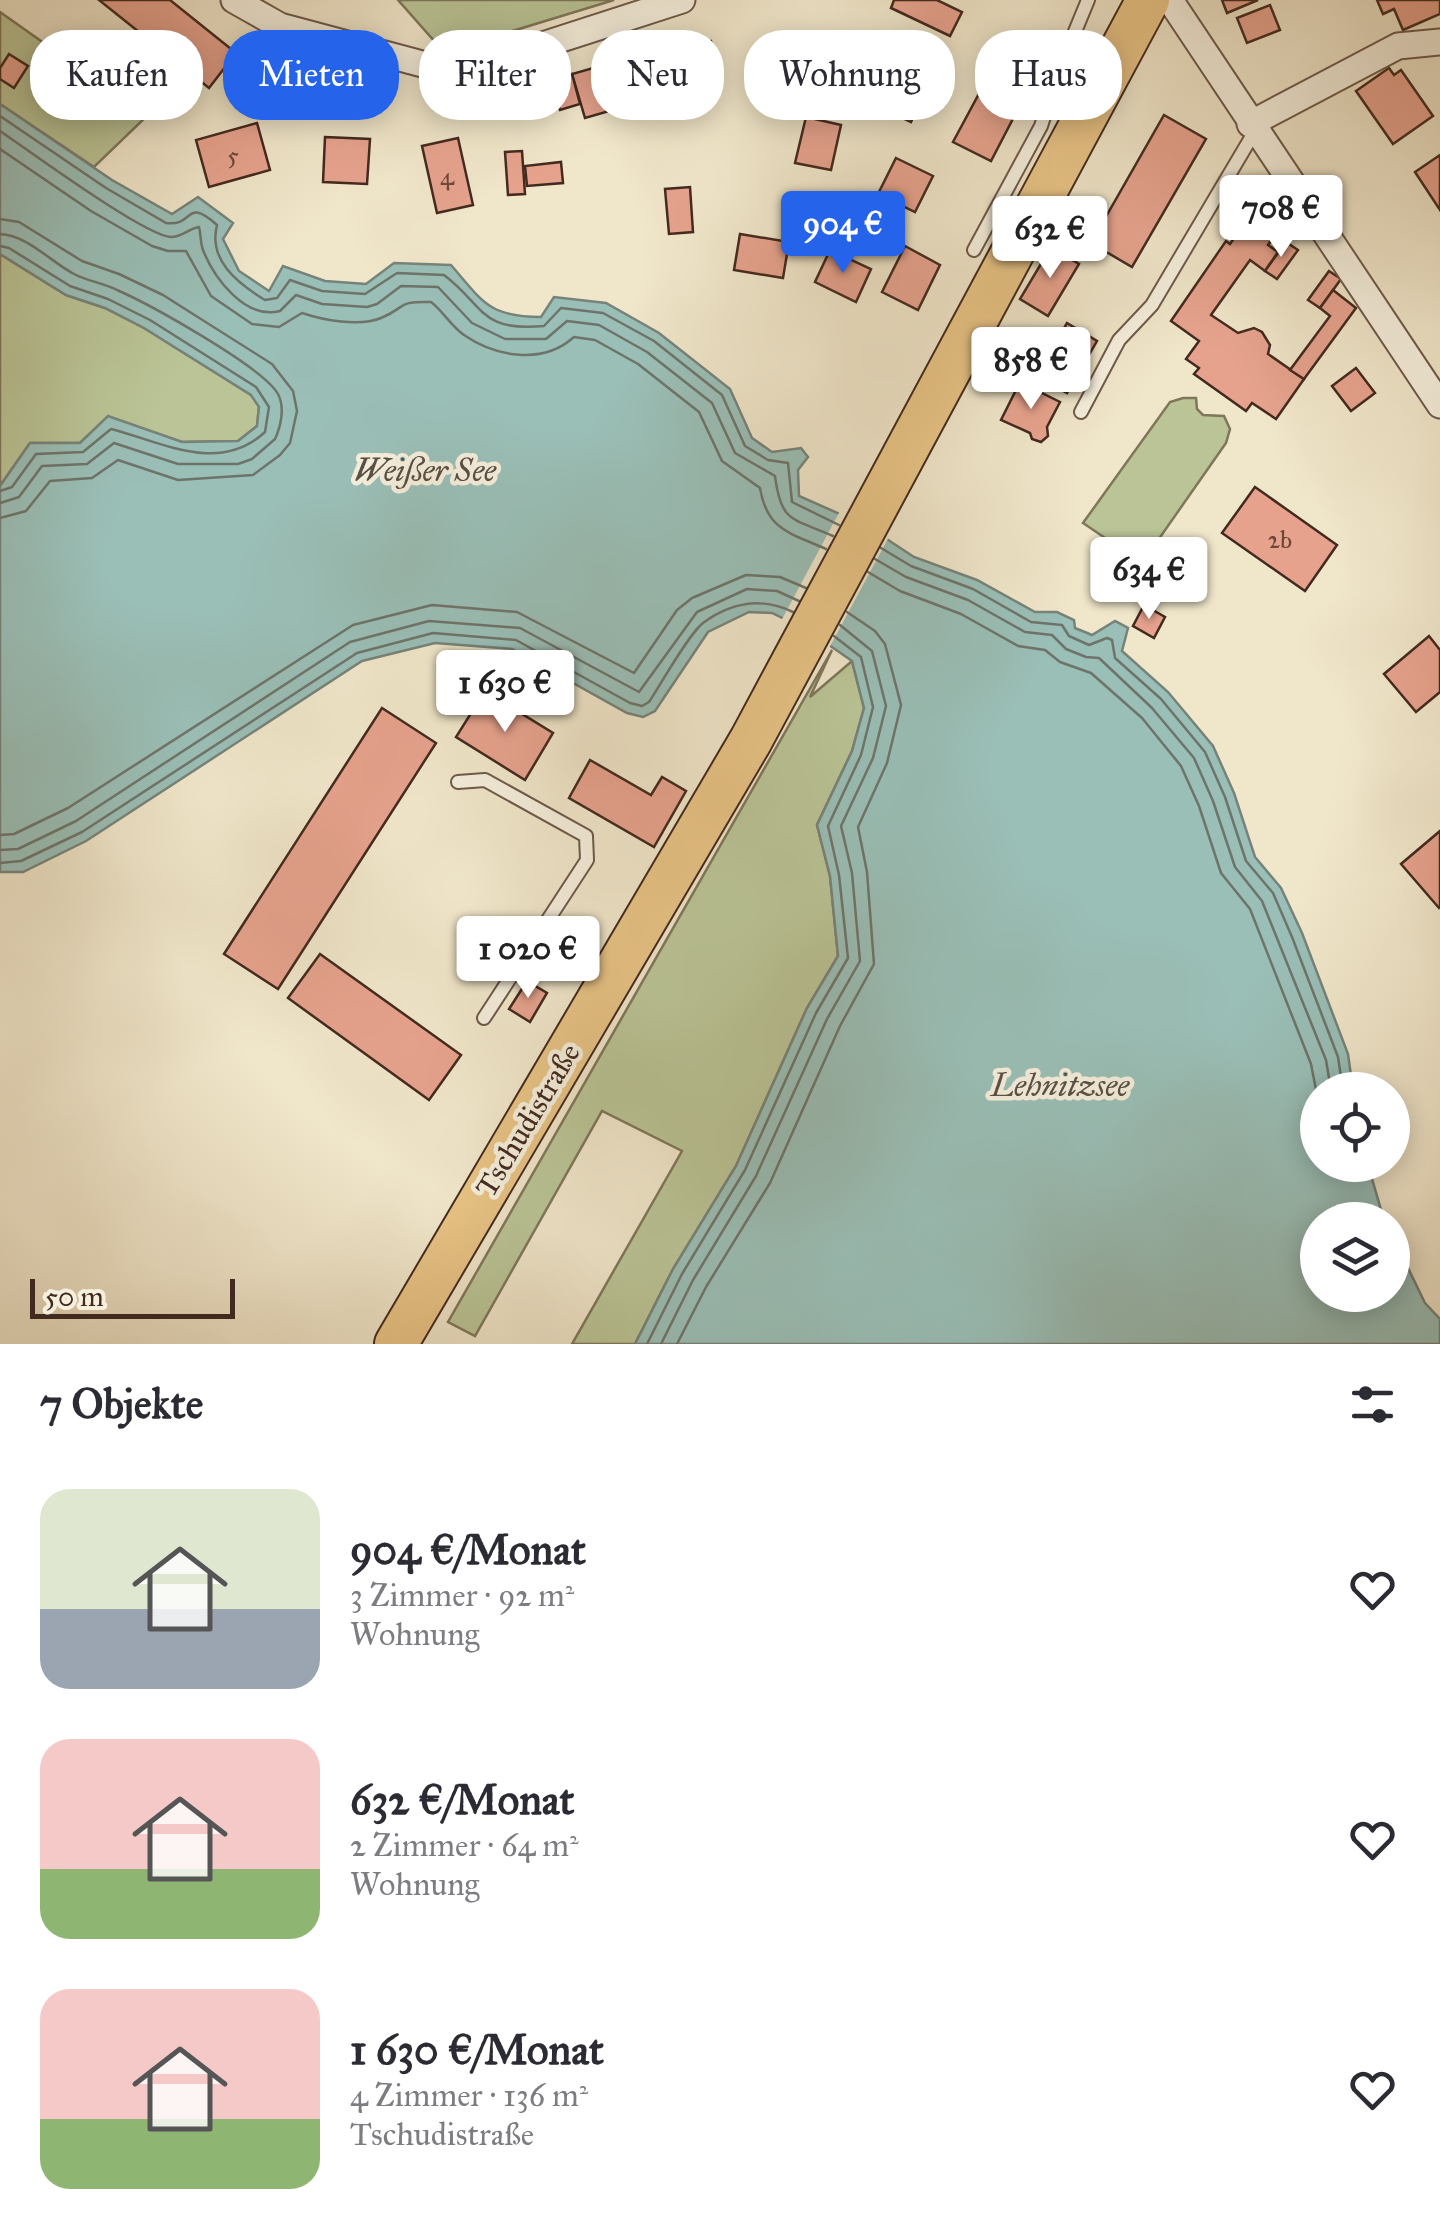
<!DOCTYPE html>
<html lang="de">
<meta charset="utf-8">
<style>
body{margin:0;font-family:"IM FELL Great Primer",serif;background:#f7f7f7;color:#2b2b33;height:100vh;display:flex;flex-direction:column;font-size:38px;white-space:nowrap}
*{box-sizing:border-box;margin:0}
p{font-size:32px;color:#7c7c81}
.icon{flex:none;width:55px;height:55px;fill:none;stroke:currentColor;stroke-width:2;stroke-linecap:round;stroke-linejoin:round}
.map{position:relative;height:1344px;overflow:hidden}
.panel{display:flex;flex-direction:column;background:#fff;flex:1}
.panel>*{flex:none}
.top-card{position:absolute;left:30px;top:30px;width:1380px;height:90px;display:flex;gap:20px}
.tools{position:absolute;left:1300px;top:1072px;display:grid;gap:20px}
.tools a{display:grid;place-items:center;width:110px;height:110px;border-radius:50%;background:#fff;box-shadow:0 5px 25px #0003;font-size:50px}
.scale{position:absolute;left:30px;bottom:25px;width:205px;box-sizing:border-box;padding-left:10px;border:5px solid #432a1f;border-top:0;font-size:28px;line-height:35px;white-space:nowrap;color:#432a1f;-webkit-text-stroke:8px #f5efdd;paint-order:stroke}
.price{position:absolute;translate:-50% -85px;padding:0 22px;border-radius:10px;background:#fff;color:#222;font-size:32px;line-height:65px;filter:drop-shadow(0 2px 5px #0008)}
.price::after{content:'';position:absolute;left:50%;top:60px;width:30px;height:22px;margin-left:-15px;background:inherit;clip-path:polygon(0 0,100% 0,50% 100%)}
.price.selected{background:#2563eb;color:#fff}
ul{padding:0;list-style:none}
li{display:flex;align-items:center;gap:30px;height:250px;padding:0 40px}
li span{display:grid;place-items:center;flex:none;width:280px;height:200px;border-radius:30px;color:#555}
li>.icon{margin-inline-start:auto}
span .icon{width:120px;height:120px;fill:#fffc;stroke-width:1}
li b{font-size:42px}
h2{display:flex;justify-content:space-between;align-items:center;height:120px;padding:0 40px;font-size:42px}
.tag{padding:0 35px;border-radius:40px;background:#fff;box-shadow:0 5px 25px #0003;font-size:35px;line-height:90px}
.tag.selected{background:#2563eb;color:#fff}
.map>svg:first-child{display:block}
.green{fill:#bac496;stroke:#7e775a;stroke-width:2.5}
.water{fill:#9abfb7;stroke:#77837a;stroke-width:2.5}
.pier{fill:#f0e6ca}
.lines{fill:none;stroke-linecap:round;stroke-linejoin:round}
.shore{stroke:#6e746b;stroke-width:2.5}
.building{fill:#e6a28d;stroke:#432a1f;stroke-width:2.5}
.lane-casing{stroke:#6e594a;stroke-width:16}
.street-casing{stroke:#6e594a;stroke-width:29}
.primary-casing{stroke:#432a1f;stroke-width:46}
.lane{stroke:#f5efdd;stroke-width:12}
.street{stroke:#f5efdd;stroke-width:25}
.primary{stroke:#e8c385;stroke-width:42}
.labels{text-anchor:middle;stroke-width:9;stroke-linejoin:round;paint-order:stroke}
.number-label{font-size:25px;fill:#6c483a}
.street-label{font-size:30px;fill:#432a1f;stroke:#f5efdd}
.water-label{font-size:32px;font-style:italic;fill:#594f45;stroke:#f5efdd}
</style>
<div class="map">
<svg width="1440" height="1344" viewBox="0 0 1440 1344">
<rect width="100%" height="100%" fill="#f0e6ca"/>
<filter id="stains"><feTurbulence type="fractalNoise" baseFrequency=".002" numOctaves="4"/><feColorMatrix values="0 0 0 0 .2 0 0 0 0 .09 0 0 0 0 .02 0 0 0 .5 -.17"/></filter>
<radialGradient id="worn" r=".72"><stop offset=".6" stop-color="#630" stop-opacity="0"/><stop offset="1" stop-color="#630" stop-opacity=".3"/></radialGradient>
<!-- green -->
<g class="green">
<polygon points="398,0 614,0 444,52"/>
<polygon points="0,12 147,116 94,167 0,104"/>
<polygon points="0,254 66,295 105,308 144,328 251,395 259,406 257,426 238,441 182,442 108,417 80,443 30,443 0,486"/>
<polygon points="1183,398 1196,398 1197,409 1203,415 1224,416 1230,429 1226,443 1142,563 1083,523 1170,402"/>
<polygon points="832,650 810,697 852,661 864,708 852,751 817,825 830,876 838,956 807,1008 736,1166 673,1269 635,1344 572,1344 682,1151 602,1111 475,1336 448,1322"/>
</g>
<!-- water -->
<path class="water" d="M 0,104 L 112,180 L 172,214 L 198,197 L 233,223 L 223,239 L 239,271 L 269,291 L 283,266 L 325,281 L 366,284 L 394,263 L 451,265 C 483,302 489,317 541,317 L 554,297 L 606,303 L 659,333 L 730,389 L 752,438 L 772,452 L 801,448 L 808,457 L 798,470 L 799,496 L 867,526 L 914,557 L 977,580 L 1035,612 L 1057,612 L 1074,620 L 1075,628 L 1092,635 L 1115,621 L 1128,628 L 1122,651 L 1168,692 L 1213,746 L 1234,793 L 1255,857 L 1281,888 L 1302,933 L 1348,1054 L 1353,1090 L 1318,1090 L 1318,1165 L 1368,1165 L 1384,1220 L 1318,1220 L 1318,1295 L 1392,1295 L 1393,1237 L 1425,1303 L 1440,1319 L 1440,1344 L 635,1344 L 673,1269 L 736,1166 L 807,1008 L 838,956 L 830,876 L 817,825 L 852,751 L 864,708 L 852,661 L 809,631 L 772,613 L 749,612 L 708,632 L 655,711 L 643,717 L 627,713 L 512,649 L 435,643 L 362,661 L 86,841 L 23,872 L 0,872 L 0,486 L 30,443 L 80,443 L 108,416 L 182,442 L 238,441 L 257,426 L 259,407 L 251,395 L 144,328 L 105,308 L 66,295 L 0,254 Z"/>
<!-- pier -->
<polygon class="pier" points="841,509 890,535 828,650 780,623"/>
<g class="lines">
<!-- shore -->
<g class="shore">
<path d="M 0,116 L 106,188 L 166,223 C 195,227 184,196 217,225 C 208,260 237,283 265,300 L 277,298 L 290,280 L 322,291 L 365,294 L 397,273 L 444,275 C 485,306 479,332 544,326 L 561,308 L 603,313 L 654,341 L 722,395 L 745,446 L 768,460 L 788,463 L 792,502 L 839,525"/>
<path d="M 0,131 C 28,150 145,236 171,237 C 182,237 190,228 199,227 C 201,234 200,242 203,250 C 214,278 245,320 280,311 L 296,295 L 322,304 L 367,307 L 377,304 L 401,286 L 438,287 L 472,323 L 505,339 L 546,339 L 567,321 L 599,325 L 647,352 L 712,403 L 735,453 L 775,476 C 781,524 793,518 833,536"/>
<path d="M 0,149 L 91,211 L 152,246 L 168,251 L 186,251 L 211,296 L 252,324 L 279,327 L 302,313 C 323,320 359,327 381,318 C 408,307 395,301 431,302 C 443,311 451,326 464,335 C 496,357 543,365 574,337 L 595,340 L 638,364 L 699,412 L 722,461 L 760,488 C 767,531 791,533 826,549"/>
<polyline points="0,219 19,222 82,261 119,274 163,295 272,364 293,391 297,411 290,443 280,455 253,475 178,480 118,460 92,478 50,481 26,511 0,518"/>
<path d="M 0,234 C 27,235 51,262 74,274 C 87,281 103,283 117,290 C 149,304 263,367 278,394 C 285,407 281,426 275,439 L 252,459 L 238,464 L 178,464 L 114,443 L 87,464 L 42,466 L 19,497 L 0,503"/>
<path d="M 0,246 L 9,248 L 70,286 L 108,299 L 150,320 L 256,387 L 269,407 L 265,432 C 219,475 162,442 111,429 L 83,452 L 36,454 L 12,487 L 0,491"/>
<polyline points="881,548 911,566 973,589 1031,622 1062,625 1069,636 1089,645 1107,638 1112,640 1115,658 1161,699 1205,752 1225,797 1246,861 1273,893 1292,937 1338,1057 1343,1090"/>
<polyline points="875,559 906,577 968,600 1025,632 1052,635 1066,649 1086,657 1099,658 1152,708 1194,758 1213,801 1235,867 1262,901 1326,1060 1331,1090"/>
<polyline points="868,572 900,591 961,614 1018,646 1045,650 1060,662 1091,673 1142,718 1181,766 1199,806 1221,873 1250,909 1311,1064 1318,1100"/>
<polyline points="0,835 14,834 68,808 353,625 432,605 517,612 634,673 677,610 692,598 746,575 780,577 806,588"/>
<polyline points="0,850 18,849 76,821 350,642 429,621 520,628 639,692 697,612 747,589 777,591 799,601"/>
<path d="M 0,863 L 21,861 L 82,832 L 357,653 L 433,633 L 516,640 L 630,703 L 642,706 L 649,702 C 661,684 688,635 703,623 C 731,602 762,597 793,612"/>
<polyline points="647,1344 682,1274 745,1170 816,1013 848,958 839,875 828,826 861,755 873,707 861,657 834,636"/>
<polyline points="661,1344 693,1280 756,1176 827,1019 860,961 852,873 841,826 873,758 886,706 872,651 840,625"/>
<polyline points="677,1344 706,1287 770,1183 840,1026 874,964 867,872 858,827 887,763 901,705 885,644 875,631 847,612"/>
</g>
</g>
<!-- building -->
<g class="building">
<polygon points="99,0 170,0 236,53 209,88"/>
<polygon points="894,0 937,0 962,12 950,36 891,8"/>
<polygon points="1222,0 1258,0 1227,13"/>
<polygon points="1377,0 1440,0 1440,14 1403,30 1394,9 1383,14"/>
<polygon points="1270,5 1280,30 1247,43 1237,18"/>
<polygon points="913,39 942,53 911,122 881,108"/>
<polygon points="711,41 718,65 690,74 682,50"/>
<polygon points="9,54 28,66 14,88 0,79 0,68"/>
<polygon points="628,58 641,102 585,118 572,74"/>
<polygon points="1389,68 1394,75 1401,70 1433,116 1393,144 1356,91"/>
<polygon points="572,74 580,104 560,110 551,80"/>
<polygon points="981,90 1018,109 991,161 953,142"/>
<polygon points="1164,115 1206,139 1132,267 1091,243"/>
<polygon points="806,117 841,125 831,170 795,163"/>
<polygon points="257,123 270,170 209,187 196,140"/>
<polygon points="325,137 370,139 367,184 323,182"/>
<polygon points="458,138 473,205 437,213 422,146"/>
<polygon points="522,151 525,194 508,195 505,152"/>
<polygon points="1440,155 1440,210 1415,172"/>
<polygon points="896,158 933,176 915,212 878,194"/>
<polygon points="561,162 563,183 527,186 525,166"/>
<polygon points="690,187 693,232 669,234 665,189"/>
<polygon points="1260,201 1286,219 1268,245 1278,252 1265,271 1250,260 1211,315 1238,333 1254,328 1262,332 1270,345 1268,354 1304,379 1276,419 1252,403 1246,411 1194,374 1199,368 1186,359 1199,341 1171,321 1226,241 1230,244"/>
<polygon points="740,234 789,242 783,278 734,270"/>
<polygon points="1286,242 1298,250 1277,279 1265,271"/>
<polygon points="905,246 940,265 918,310 882,292"/>
<polygon points="1051,247 1079,264 1048,316 1020,299"/>
<polygon points="830,250 871,269 856,302 815,282"/>
<polygon points="1329,271 1341,279 1320,308 1308,300"/>
<polygon points="1333,290 1356,308 1304,379 1290,370 1330,316 1320,308"/>
<polygon points="1067,323 1097,341 1067,393 1036,376"/>
<polygon points="1356,368 1375,393 1351,411 1332,386"/>
<polygon points="1020,382 1060,402 1047,427 1048,436 1041,442 1032,439 1030,433 1001,420"/>
<polygon points="1255,487 1337,545 1305,591 1222,533"/>
<polygon points="1144,605 1165,617 1154,638 1133,626"/>
<polygon points="1429,636 1440,650 1440,692 1416,712 1384,674"/>
<polygon points="485,691 553,733 525,780 456,737"/>
<polygon points="382,708 436,743 278,989 224,954"/>
<polygon points="590,760 651,795 662,777 686,791 654,847 569,798"/>
<polygon points="1440,831 1440,907 1439,908 1401,864"/>
<polygon points="320,954 461,1055 429,1100 288,998"/>
<polygon points="527,981 547,993 530,1022 509,1009"/>
</g>
<g class="lines">
<defs>
<g id="lane">
<polyline points="974,250 1041,126 1060,68 1088,0"/>
<polyline points="1081,412 1119,340 1152,305 1255,131"/>
<polyline points="458,782 485,780 586,836 587,860 484,1018"/>
</g>
<g id="street">
<polyline points="234,0 280,26 456,73 682,0"/>
<polyline points="1170,0 1440,405"/>
<polyline points="1250,124 1398,46 1440,42"/>
</g>
<polyline id="primary" points="396,1344 751,740 1148,0"/>
</defs>
<!-- lane casing -->
<use href="#lane" class="lane-casing"/>
<!-- street casing -->
<use href="#street" class="street-casing"/>
<!-- primary casing -->
<use href="#primary" class="primary-casing"/>
<!-- lane -->
<use href="#lane" class="lane"/>
<!-- street -->
<use href="#street" class="street"/>
<!-- primary -->
<use href="#primary" class="primary"/>
</g>
<g class="labels">
<!-- number labels -->
<g class="number-label">
<text x="233" y="164">5</text>
<text x="447" y="185">4</text>
<text x="1280" y="548">2b</text>
</g>
<!-- street labels -->
<g class="street-label">
<text transform="translate(528 1120) rotate(-59)" y="10">Tschudistraße</text>
</g>
<!-- water labels -->
<g class="water-label">
<text x="425" y="481">Weißer See</text>
<text x="1060" y="1096">Lehnitzsee</text>
</g>
</g>
<rect width="100%" height="100%" filter="url(#stains)"/>
<rect width="100%" height="100%" fill="url(#worn)"/>
</svg>
<div class="tools">
<a><svg class="icon" aria-label="locate" viewBox="0 0 24 24"><circle cx="12" cy="12" r="6"/><path d="M12 2v4M12 18v4M2 12h4M18 12h4"/></svg></a>
<a><svg class="icon" aria-label="layers" viewBox="0 0 24 24"><path d="M12 4l9 5-9 5-9-5zM3 14l9 5 9-5"/></svg></a>
</div>
<div class="scale">50 m</div>
<b class="price" style="left:1281px;top:260px">708 €</b>
<b class="price selected" style="left:843px;top:276px">904 €</b>
<b class="price" style="left:1050px;top:281px">632 €</b>
<b class="price" style="left:1031px;top:412px">858 €</b>
<b class="price" style="left:1149px;top:622px">634 €</b>
<b class="price" style="left:505px;top:735px">1 630 €</b>
<b class="price" style="left:528px;top:1001px">1 020 €</b>
<div class="top-card">
<a class="tag">Kaufen</a>
<a class="tag selected">Mieten</a>
<a class="tag">Filter</a>
<a class="tag">Neu</a>
<a class="tag">Wohnung</a>
<a class="tag">Haus</a>
</div>
</div>
<section class="panel">
<h2>7 Objekte<svg class="icon" aria-label="filters" viewBox="0 0 24 24"><path d="M4 7h16M4 17h16"/><circle cx="9" cy="7" r="2"/><circle cx="15" cy="17" r="2"/></svg></h2>
<ul>
<li><span style="background:linear-gradient(#dfe7d0 60%,#9aa5b1 0)"><svg class="icon" aria-label="home" viewBox="0 0 24 24"><path d="M3 11l9-7 9 7M6 9v11h12V9"/></svg></span><div><b>904 €/Monat</b><p>3 Zimmer · 92 m²</p><p>Wohnung</p></div><svg class="icon" aria-label="heart" viewBox="0 0 24 24"><path d="M12 20l-8-8c-3-5 5-10 8-4 3-6 11-1 8 4z"/></svg></li>
<li><span style="background:linear-gradient(#f6c9c9 65%,#8fb573 0)"><svg class="icon" aria-label="home" viewBox="0 0 24 24"><path d="M3 11l9-7 9 7M6 9v11h12V9"/></svg></span><div><b>632 €/Monat</b><p>2 Zimmer · 64 m²</p><p>Wohnung</p></div><svg class="icon" aria-label="heart" viewBox="0 0 24 24"><path d="M12 20l-8-8c-3-5 5-10 8-4 3-6 11-1 8 4z"/></svg></li>
<li><span style="background:linear-gradient(#f6c9c9 65%,#8fb573 0)"><svg class="icon" aria-label="home" viewBox="0 0 24 24"><path d="M3 11l9-7 9 7M6 9v11h12V9"/></svg></span><div><b>1 630 €/Monat</b><p>4 Zimmer · 136 m²</p><p>Tschudistraße</p></div><svg class="icon" aria-label="heart" viewBox="0 0 24 24"><path d="M12 20l-8-8c-3-5 5-10 8-4 3-6 11-1 8 4z"/></svg></li>
</ul>
</section>
